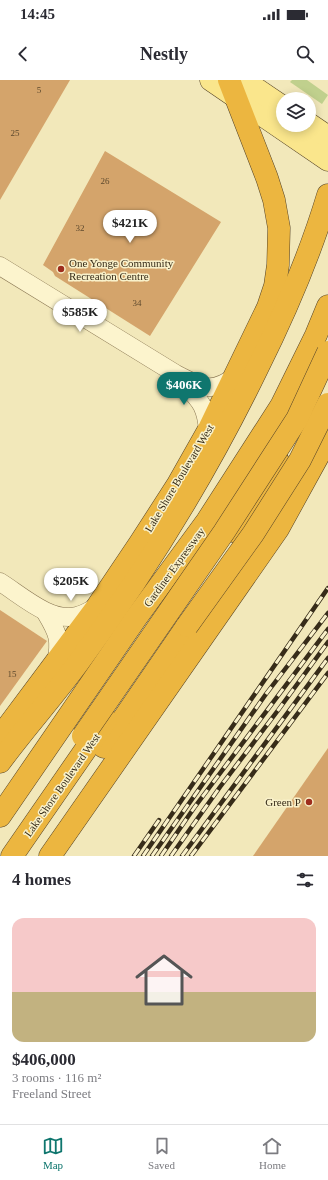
<!DOCTYPE html>
<meta charset="utf-8">
<style>
body{margin:0;font-family:"Times New Roman",serif;background:#f2f2f3;color:#2b2b33;height:100vh;display:flex;flex-direction:column;font-size:15px;white-space:nowrap}
*{box-sizing:border-box;margin:0}
p{font-size:13px;color:#7c7c81}
.icon{flex:none;width:22px;height:22px;fill:none;stroke:currentColor;stroke-width:2;stroke-linecap:round;stroke-linejoin:round}
.map{position:relative;height:776px;overflow:hidden}
.details{display:flex;flex-direction:column;background:#fff;flex:1}
.details>*{flex:none}
.tools{position:absolute;left:276px;top:12px;display:grid;gap:8px}
.tools a{display:grid;place-items:center;width:40px;height:40px;border-radius:50%;background:#fff;box-shadow:0 2px 10px #0003;font-size:20px}
.price{position:absolute;translate:-50% -34px;padding:0 9px;border-radius:14px;background:#fff;color:#222;font-size:13px;line-height:26px;filter:drop-shadow(0 1px 2px #0008)}
.price::after{content:'';position:absolute;left:50%;top:24px;width:12px;height:9px;margin-left:-6px;background:inherit;clip-path:polygon(0 0,100% 0,50% 100%)}
.price.on{background:#0f766e;color:#fff}
ul{padding:0;list-style:none}
li{display:grid;align-content:center;gap:8px;height:212px;padding:0 12px}
li span{display:grid;place-items:center;height:124px;border-radius:12px;color:#555}
li>.icon{margin-inline-start:auto}
span .icon{width:72px;height:72px;fill:#fffc;stroke-width:1}
li b{font-size:17px}
h2{display:flex;justify-content:space-between;align-items:center;height:48px;padding:0 12px;font-size:17px}
.status{display:flex;justify-content:space-between;align-items:center;height:28px;padding:0 20px;background:#fff;direction:ltr}
.status svg{height:11px;fill:currentColor}
header{display:flex;justify-content:space-between;align-items:center;height:52px;padding:0 12px;background:#fff;font-size:18px;font-weight:800}
.tab-bar{display:flex;justify-content:space-around;align-items:center;height:56px;border-top:1px solid #e1e1e2;background:#fff;font-size:11px;color:#7c7c81}
.tab-bar a{display:grid;justify-items:center;gap:2px}
.tab-bar .on{color:#0f766e}
.map>svg:first-child{display:block}
.green{fill:#c0d08d}
.building{fill:#d4a46b}
.lines{fill:none;stroke-linecap:round;stroke-linejoin:round}
.minor-casing{stroke:#8a7753;stroke-width:19}
.major-casing{stroke:#564428;stroke-width:23}
.highway-casing{stroke:#564428;stroke-width:23}
.minor{stroke:#fcf4cd;stroke-width:18}
.major{stroke:#fae68c;stroke-width:22}
.highway{stroke:#ecb640;stroke-width:22}
.rail-casing{stroke:#372c19;stroke-width:4.5}
.rail{stroke:#f9f1ca;stroke-width:3;stroke-dasharray:9;stroke-linecap:butt}
.highway-bridge-casing{stroke:#564428;stroke-width:23;stroke-linecap:butt}
.highway-bridge{stroke:#ecb640;stroke-width:22}
.poi-dot{fill:#9e2d1d;stroke:#f9f1ca;stroke-width:1.5}
.labels{text-anchor:middle;stroke-width:3;stroke-linejoin:round;paint-order:stroke}
.number-label{font-size:9px;fill:#5e4a2e}
.poi-label{font-size:11px;fill:#372c19;stroke:#f9f1ca;text-anchor:start}
.street-label{font-size:11px;fill:#372c19;stroke:#f9f1ca}
</style>
<div class="status"><b>14:45</b><svg viewBox="0 0 49 12"><path d="M0 12V9h3v3zM5 12V6h3v6zM10 12V3h3v9zM15 12V0h3v12zM26 1h20v11H26zM47 4h2v5h-2z"/></svg></div>
<header><svg class="icon" aria-label="back" viewBox="0 0 24 24"><path d="M15 5l-7 7 7 7"/></svg>Nestly<svg class="icon" aria-label="search" viewBox="0 0 24 24"><circle cx="10" cy="10" r="6"/><path d="M15 15l6 6"/></svg></header>
<div class="map">
<svg width="328" height="776" viewBox="0 0 328 776">
<rect width="100%" height="100%" fill="#f2e8ba"/>
<!-- green -->
<polygon class="green" points="292,0 307,0 328,15 322,24 290,2"/>
<!-- building -->
<g class="building">
<polygon points="0,0 70,0 0,120"/>
<polygon points="105,71 221,142 150,256 55,196 53,192 43,185"/>
<polygon points="0,530 47,561 0,626"/>
<polygon points="328,668 328,776 253,776"/>
</g>
<g class="lines">
<defs>
<g id="minor">
<path d="M 0,186 L 176,294 C 202,307 210,315 236,296"/>
<path d="M 182,301 C 199,320 206,324 208,351"/>
<path d="M 0,502 C 21,515 51,543 77,536 C 84,534 91,530 97,527"/>
<path d="M 46,533 C 58,553 61,560 56,583"/>
</g>
<g id="major">
<polyline points="211,0 328,80"/>
<polyline points="243,0 283,27"/>
<polyline points="309,44 328,57"/>
</g>
<g id="highway">
<polyline points="236,452 264,412 278,381"/>
<polyline points="0,657 97,527 140,463 178,404 208,351 268,227 275,206 278,185 279,148 274,120 267,98 229,0"/>
<polyline points="104,667 187,546"/>
<path d="M 0,682 C 25,648 53,617 78,583 C 146,491 207,392 257,289 C 285,233 310,175 328,115"/>
<polyline points="0,736 136,538 207,441 281,326 316,255 328,226"/>
<polyline points="12,776 106,640"/>
<polyline points="50,776 278,449 328,358"/>
</g>
</defs>
<!-- minor casing -->
<use href="#minor" class="minor-casing"/>
<!-- major casing -->
<use href="#major" class="major-casing"/>
<!-- highway casing -->
<use href="#highway" class="highway-casing"/>
<!-- minor -->
<use href="#minor" class="minor"/>
<!-- major -->
<use href="#major" class="major"/>
<!-- highway -->
<use href="#highway" class="highway"/>
<defs>
<g id="rail">
<polyline points="134,776 159,740"/>
<polyline points="143,776 328,508"/>
<polyline points="152,776 266,614 328,533"/>
<polyline points="161,776 194,728 328,549"/>
<polyline points="171,776 220,707 279,629 328,562"/>
<polyline points="182,776 328,578"/>
<polyline points="191,776 328,593"/>
</g>
</defs>
<!-- rail casing -->
<use href="#rail" class="rail-casing"/>
<!-- rail -->
<use href="#rail" class="rail"/>
<defs>
<g id="highway-bridge">
<polyline points="187,546 253,454 300,380 328,324"/>
<polyline points="83,656 224,452 297,339 328,272"/>
</g>
</defs>
<!-- highway-bridge casing -->
<use href="#highway-bridge" class="highway-bridge-casing"/>
<!-- highway-bridge -->
<use href="#highway-bridge" class="highway-bridge"/>
</g>
<!-- markers -->
<g class="poi-dot">
<circle cx="61" cy="189" r="4"/>
<circle cx="309" cy="722" r="4"/>
</g>
<g class="labels">
<!-- number labels -->
<g class="number-label">
<text x="39" y="13">5</text>
<text x="15" y="56">25</text>
<text x="105" y="104">26</text>
<text x="80" y="151">32</text>
<text x="137" y="226">34</text>
<text x="12" y="597">15</text>
</g>
<!-- poi labels -->
<g class="poi-label">
<text x="69" y="187">One Yonge Community<tspan x="69" dy="13">Recreation Centre</tspan></text>
<text x="301" y="726" text-anchor="end">Green P</text>
</g>
<!-- street labels -->
<g class="street-label">
<text transform="translate(179 398) rotate(-59)" y="4">Lake Shore Boulevard West</text>
<text transform="translate(174 487) rotate(-54)" y="4">Gardiner Expressway</text>
<text transform="translate(62 705) rotate(-55)" y="4">Lake Shore Boulevard West</text>
</g>
</g>
</svg>
<div class="tools">
<a><svg class="icon" aria-label="layers" viewBox="0 0 24 24"><path d="M12 4l9 5-9 5-9-5zM3 14l9 5 9-5"/></svg></a>
</div>
<b class="price" style="left:130px;top:164px">$421K</b>
<b class="price" style="left:80px;top:253px">$585K</b>
<b class="price on" style="left:184px;top:326px">$406K</b>
<b class="price" style="left:71px;top:522px">$205K</b>
</div>
<section class="details">
<h2>4 homes<svg class="icon" aria-label="filters" viewBox="0 0 24 24"><path d="M4 7h16M4 17h16"/><circle cx="9" cy="7" r="2"/><circle cx="15" cy="17" r="2"/></svg></h2>
<ul>
<li><span style="background:linear-gradient(#f6c9c9 60%,#c2b280 0)"><svg class="icon" aria-label="home" viewBox="0 0 24 24"><path d="M3 11l9-7 9 7M6 9v11h12V9"/></svg></span><div><b>$406,000</b><p>3 rooms · 116 m²</p><p>Freeland Street</p></div></li>
</ul>
</section>
<nav class="tab-bar">
<a class="on"><svg class="icon" aria-label="map" viewBox="0 0 24 24"><path d="M3 6l6-2 6 2 6-2v14l-6 2-6-2-6 2zM9 4v14M15 6v14"/></svg>Map</a>
<a><svg class="icon" aria-label="saved" viewBox="0 0 24 24"><path d="M7 4h10v16l-5-4-5 4z"/></svg>Saved</a>
<a><svg class="icon" aria-label="home" viewBox="0 0 24 24"><path d="M3 11l9-7 9 7M6 9v11h12V9"/></svg>Home</a>
</nav>
